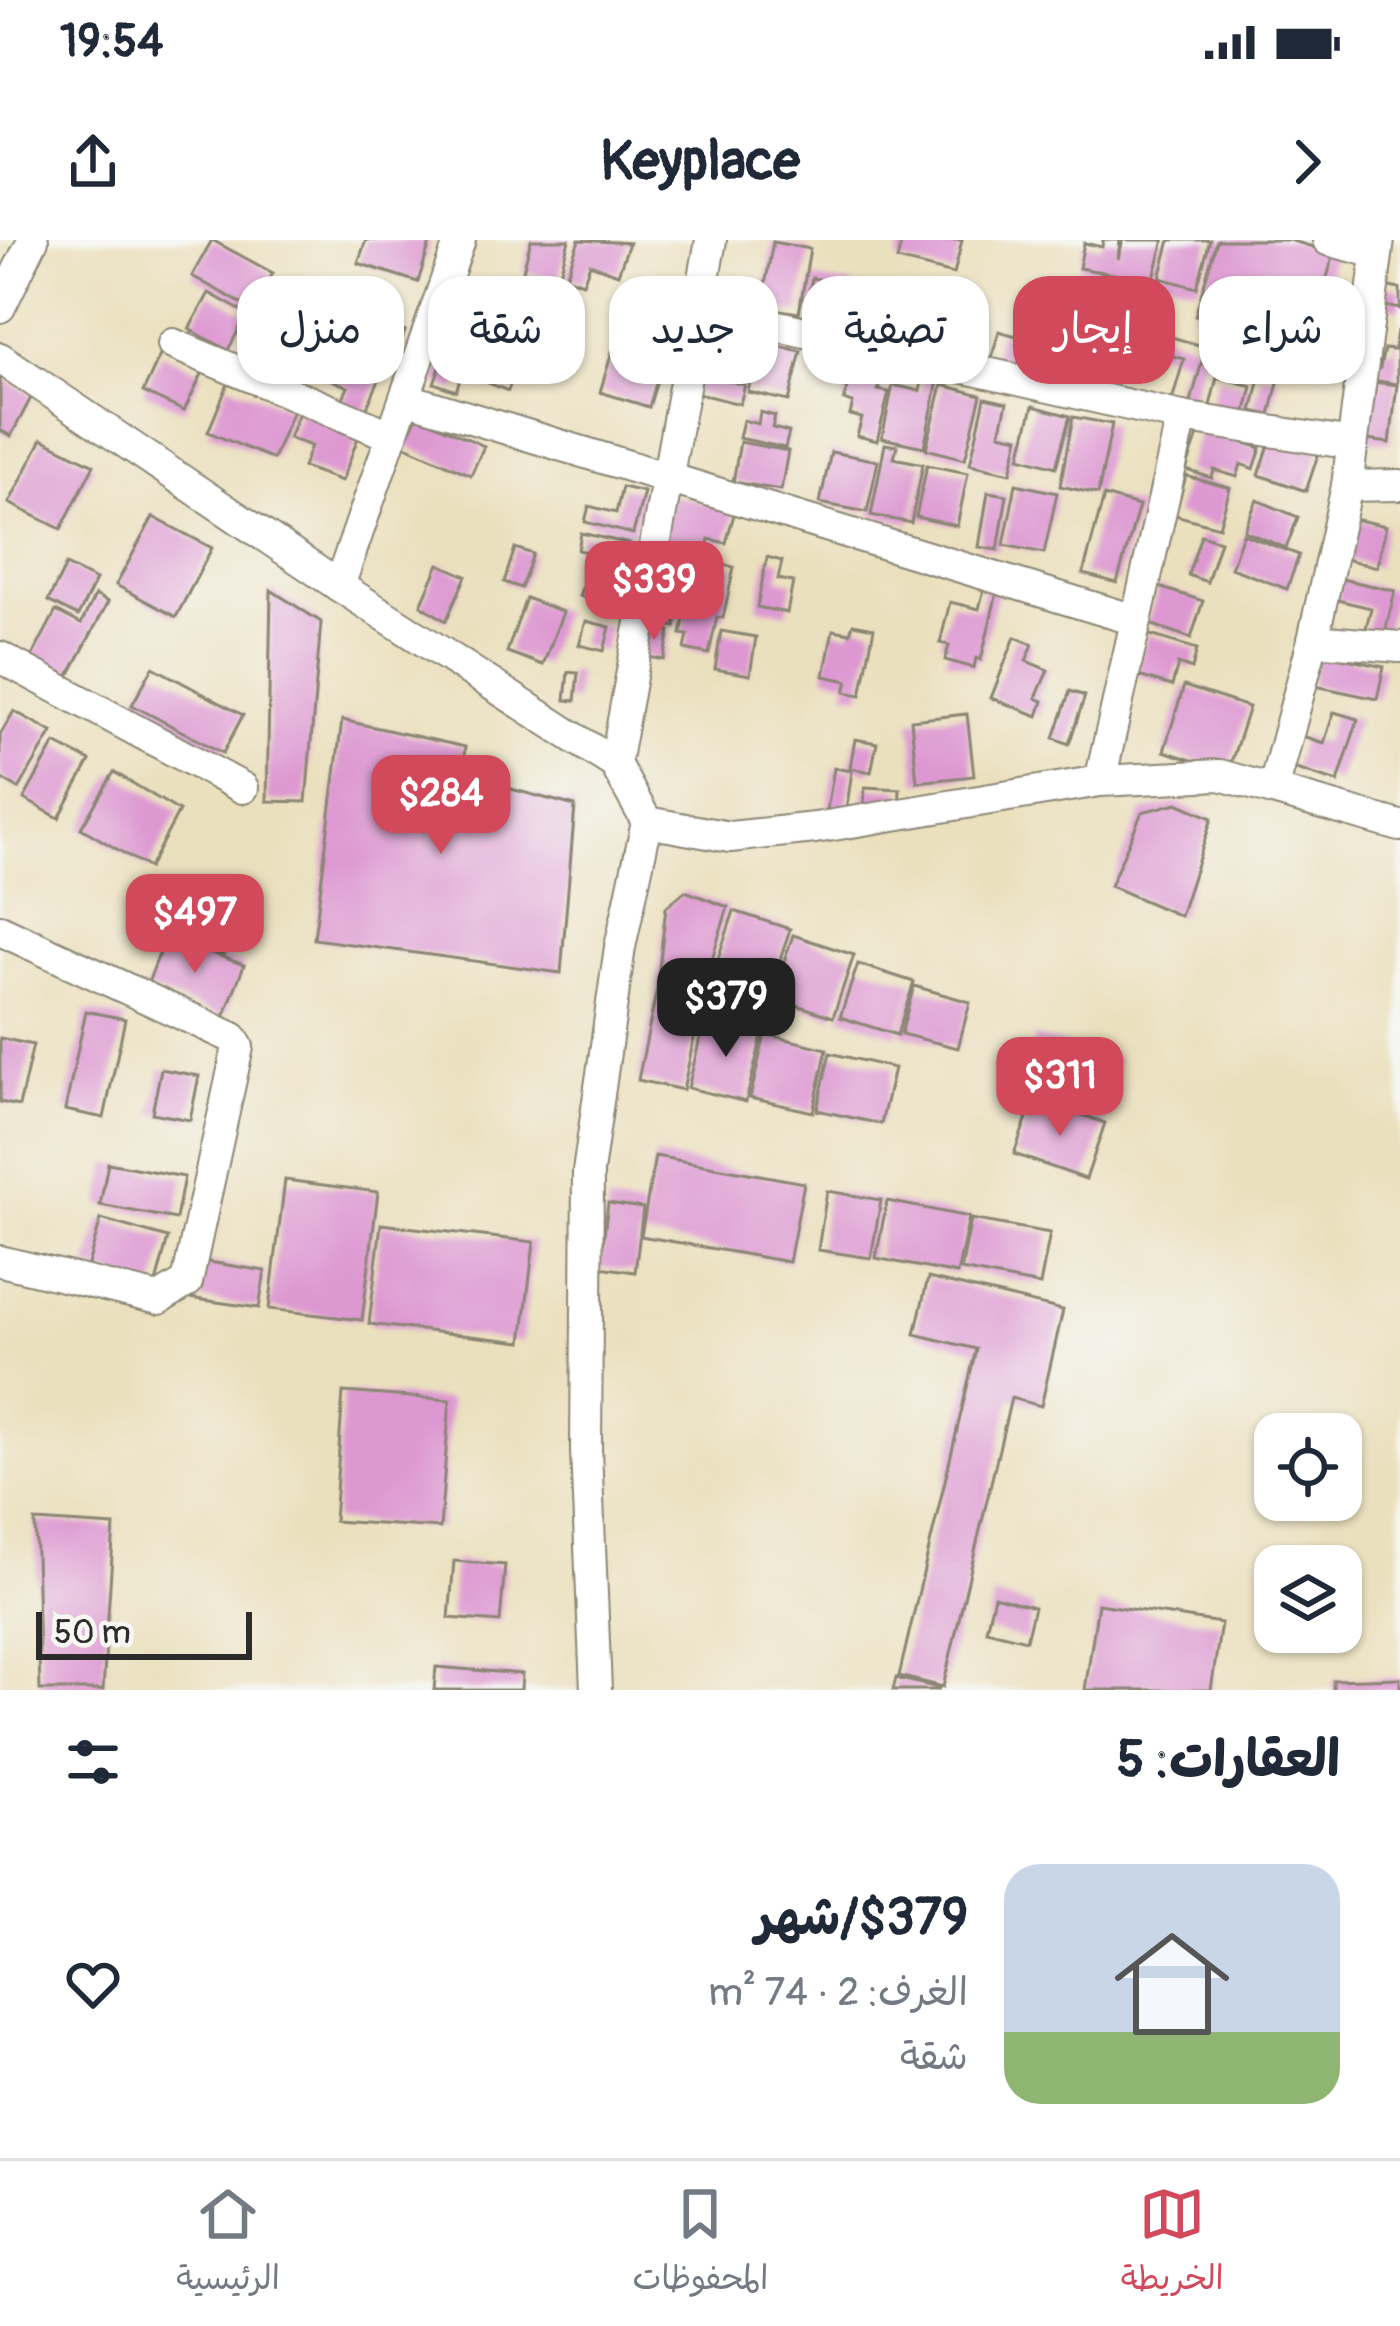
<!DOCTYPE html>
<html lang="ar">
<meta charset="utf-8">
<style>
body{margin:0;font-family:Pangolin,"Playpen Sans Arabic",sans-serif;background:#f2f2f3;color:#1f2937;direction:rtl;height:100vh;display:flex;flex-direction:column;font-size:45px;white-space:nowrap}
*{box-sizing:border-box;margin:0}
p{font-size:39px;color:#747a83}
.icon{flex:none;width:66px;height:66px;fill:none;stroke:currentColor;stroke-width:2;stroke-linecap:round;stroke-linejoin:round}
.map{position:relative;height:1450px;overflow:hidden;direction:ltr}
.drawer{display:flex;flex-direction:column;background:#fff;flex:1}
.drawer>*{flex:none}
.banner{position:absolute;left:36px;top:36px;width:1329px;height:108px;direction:rtl;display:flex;gap:24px}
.controls{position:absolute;left:1254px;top:1173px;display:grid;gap:24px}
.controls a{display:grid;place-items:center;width:108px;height:108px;border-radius:24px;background:#fff;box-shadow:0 3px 9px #0004;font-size:60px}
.scale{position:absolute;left:36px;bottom:30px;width:216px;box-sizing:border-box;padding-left:12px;border:6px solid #2b2b2b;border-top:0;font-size:33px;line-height:42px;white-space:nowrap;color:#2b2b2b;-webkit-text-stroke:9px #f6f6f2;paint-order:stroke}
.price{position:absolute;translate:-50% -102px;padding:0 27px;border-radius:24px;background:#d1495b;color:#fff;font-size:39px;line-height:78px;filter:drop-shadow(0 3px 6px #0008)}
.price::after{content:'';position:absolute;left:50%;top:72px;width:36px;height:27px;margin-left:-18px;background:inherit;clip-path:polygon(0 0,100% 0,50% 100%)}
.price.active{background:#222;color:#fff}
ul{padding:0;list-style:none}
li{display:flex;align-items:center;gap:36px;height:300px;padding:0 60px}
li+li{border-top:3px solid #e0e1e3}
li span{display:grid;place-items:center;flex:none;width:336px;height:240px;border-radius:36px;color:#555}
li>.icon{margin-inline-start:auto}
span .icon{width:144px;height:144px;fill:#fffc;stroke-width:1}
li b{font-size:51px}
h2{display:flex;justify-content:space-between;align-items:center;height:144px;padding:0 60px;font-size:51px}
.pill{padding:0 42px;border-radius:36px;background:#fff;box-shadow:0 3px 9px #0004;font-size:42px;line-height:108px}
.pill.active{background:#d1495b;color:#fff}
.status{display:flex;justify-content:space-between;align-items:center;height:84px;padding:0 60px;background:#fff;direction:ltr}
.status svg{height:33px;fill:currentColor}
header{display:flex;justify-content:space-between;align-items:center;height:156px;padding:0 60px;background:#fff;font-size:54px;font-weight:700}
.dock{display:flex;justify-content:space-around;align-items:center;height:168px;border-top:3px solid #e0e1e3;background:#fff;font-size:33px;color:#747a83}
.dock a{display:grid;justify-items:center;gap:6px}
.dock .active{color:#d1495b}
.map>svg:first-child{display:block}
.building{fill:#dd98d1}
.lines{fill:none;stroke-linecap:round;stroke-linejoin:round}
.street-casing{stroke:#8b8674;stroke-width:34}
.street{stroke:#fff;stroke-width:30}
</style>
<div class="status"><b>19:54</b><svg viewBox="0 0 49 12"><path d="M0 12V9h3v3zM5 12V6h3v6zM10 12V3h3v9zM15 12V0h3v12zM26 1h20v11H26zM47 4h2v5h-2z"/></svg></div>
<header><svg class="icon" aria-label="forward" viewBox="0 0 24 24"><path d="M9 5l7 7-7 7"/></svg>Keyplace<svg class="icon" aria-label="share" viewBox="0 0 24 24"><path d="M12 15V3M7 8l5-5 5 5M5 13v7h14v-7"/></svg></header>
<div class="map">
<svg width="1400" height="1450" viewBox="0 0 1400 1450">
<rect width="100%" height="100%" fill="#f6f6f2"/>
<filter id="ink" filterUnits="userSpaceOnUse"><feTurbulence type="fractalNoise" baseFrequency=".00833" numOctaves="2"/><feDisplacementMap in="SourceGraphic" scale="24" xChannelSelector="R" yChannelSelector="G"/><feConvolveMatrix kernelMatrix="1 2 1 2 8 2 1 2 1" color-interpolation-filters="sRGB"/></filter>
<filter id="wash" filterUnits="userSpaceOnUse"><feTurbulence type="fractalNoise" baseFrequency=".004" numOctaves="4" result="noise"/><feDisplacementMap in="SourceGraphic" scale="48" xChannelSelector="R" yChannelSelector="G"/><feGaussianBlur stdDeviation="2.7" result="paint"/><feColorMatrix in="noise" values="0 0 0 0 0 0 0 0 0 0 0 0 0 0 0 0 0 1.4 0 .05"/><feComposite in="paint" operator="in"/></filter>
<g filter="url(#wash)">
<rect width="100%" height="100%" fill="#ebe0be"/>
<g id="blocks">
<!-- building -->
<g class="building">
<polygon points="212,0 273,33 253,70 192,36"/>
<polygon points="366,0 431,0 418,42 358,23"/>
<polygon points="531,0 569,0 558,41 523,31"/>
<polygon points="579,0 629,3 618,34 590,24 583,43 566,37"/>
<polygon points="902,0 962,0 954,34 897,20"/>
<polygon points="1103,0 1120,0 1118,19 1123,0 1164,0 1153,41 1079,28 1084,3 1102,7"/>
<polygon points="1170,0 1210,0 1197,48 1160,38"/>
<polygon points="1217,0 1289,0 1334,13 1313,87 1296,82 1290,103 1273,98 1270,111 1215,95 1219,83 1195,76"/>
<polygon points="773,2 810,9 799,73 761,67"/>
<polygon points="812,38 853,45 846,80 805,72"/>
<polygon points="1379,45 1400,49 1400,69 1375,64"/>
<polygon points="209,53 247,74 228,110 189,89"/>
<polygon points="919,59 960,68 951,109 910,100"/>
<polygon points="622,62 640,66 634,88 647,92 643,108 613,100"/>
<polygon points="645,62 682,70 673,110 649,104 654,81 641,78"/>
<polygon points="1025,63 1054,71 1036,134 991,121 999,91 1016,96"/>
<polygon points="507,73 530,81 516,119 459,98 468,76 502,88"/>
<polygon points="359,74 405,91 393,124 347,107"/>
<polygon points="271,77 306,95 285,138 250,121"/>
<polygon points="1052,83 1110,98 1099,141 1041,127"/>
<polygon points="1397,90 1397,144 1364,139 1367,126 1380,128 1384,109 1394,110"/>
<polygon points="1158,93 1206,107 1189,169 1171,164 1184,119 1153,111"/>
<polygon points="449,102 470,110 456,151 434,143"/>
<polygon points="759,102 801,111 789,161 748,152"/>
<polygon points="489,111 505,117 501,128 514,133 508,151 488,143 492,133 482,129"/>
<polygon points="317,112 380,138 361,181 337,171 348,147 309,130"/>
<polygon points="612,112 661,127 649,167 600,152"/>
<polygon points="161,113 203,132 184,171 143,152"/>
<polygon points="721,115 736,119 730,141 745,145 740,164 695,153 702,126 717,130"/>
<polygon points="856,115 885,122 878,150 889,152 877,201 857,196 862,178 850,175 853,163 844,160"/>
<polygon points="924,133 939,136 924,207 882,198 893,145 920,151"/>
<polygon points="1261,134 1279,138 1270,175 1252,171"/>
<polygon points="0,136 33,154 11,196 0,190"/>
<polygon points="1217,137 1252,146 1245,175 1210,166"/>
<polygon points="1359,140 1397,145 1390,203 1351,198"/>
<polygon points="228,144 293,170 273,219 208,192"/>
<polygon points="942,145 981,155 965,219 926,209"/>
<polygon points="985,158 1007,163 1000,193 1019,197 1011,233 970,224"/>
<polygon points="1033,166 1070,176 1056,227 1020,217"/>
<polygon points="300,170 360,192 342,241 303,227 311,206 289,198"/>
<polygon points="760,172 775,176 772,188 789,192 785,208 739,198 743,180 758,184"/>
<polygon points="417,176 484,206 471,235 404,205"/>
<polygon points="1073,177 1112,184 1098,254 1060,246"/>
<polygon points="1200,189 1261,208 1254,229 1241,224 1237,237 1214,230 1212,238 1186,230"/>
<polygon points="1273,193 1320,209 1306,251 1259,235"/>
<polygon points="42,199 94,225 61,289 9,263"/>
<polygon points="740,202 788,211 781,250 733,242"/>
<polygon points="885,204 897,206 894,218 923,224 911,283 871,275"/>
<polygon points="831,212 878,221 867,272 820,263"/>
<polygon points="927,225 968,233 957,286 916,277"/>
<polygon points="1186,236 1230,248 1219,287 1175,275"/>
<polygon points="1016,244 1057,253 1044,313 1004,305"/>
<polygon points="622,247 644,252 633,294 585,282 589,266 616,273"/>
<polygon points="988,252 1007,255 998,310 979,307"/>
<polygon points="672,255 735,271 726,303 709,299 702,324 690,321 684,345 651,336"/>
<polygon points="1104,256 1139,266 1117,343 1083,334"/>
<polygon points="1257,260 1298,277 1286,308 1244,291"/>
<polygon points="153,277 212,308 176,377 116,345"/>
<polygon points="1354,279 1386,286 1377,327 1345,319"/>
<polygon points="581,293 630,304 626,320 578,310"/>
<polygon points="1243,294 1299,315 1287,349 1231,328"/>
<polygon points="1201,295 1220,301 1207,342 1188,335"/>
<polygon points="515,308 533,314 521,348 504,342"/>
<polygon points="767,317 782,321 778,339 793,342 787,373 757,367"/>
<polygon points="713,322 734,327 723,378 717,377 709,414 685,409 688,395 681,394 691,344 707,348"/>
<polygon points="439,324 466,336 446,381 421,365"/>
<polygon points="66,325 96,340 78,376 48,361"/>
<polygon points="586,337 603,342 597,361 579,356"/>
<polygon points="1342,339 1395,351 1383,401 1364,396 1371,368 1337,360"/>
<polygon points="654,342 683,348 675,387 646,381"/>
<polygon points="985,345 998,348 981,420 976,418 974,428 945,420 949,405 940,403 950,362 979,369"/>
<polygon points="1159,347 1203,361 1191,398 1147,383"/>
<polygon points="271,350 321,382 306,562 267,561"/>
<polygon points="95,355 108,362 65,443 28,424 56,371 81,384"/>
<polygon points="526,358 563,372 543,425 507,412"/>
<polygon points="586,381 610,387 604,411 579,405"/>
<polygon points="853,384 874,388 861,455 845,452 848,441 824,436 833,390 850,393"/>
<polygon points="645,385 670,391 664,420 638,415"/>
<polygon points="721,391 756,397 750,435 715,429"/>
<polygon points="1147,394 1197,409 1192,429 1178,424 1172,446 1135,435"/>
<polygon points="1015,397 1033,404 1026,421 1048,430 1036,458 1043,461 1038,476 991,458"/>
<polygon points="1318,413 1384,427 1377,459 1311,445"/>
<polygon points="153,427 243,475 223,513 132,465"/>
<polygon points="568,432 578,433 575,461 565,460"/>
<polygon points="1184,446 1249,467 1228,532 1164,511"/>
<polygon points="1070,451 1085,456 1069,504 1054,498"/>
<polygon points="14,471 52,492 19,549 0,538 0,495"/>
<polygon points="1334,472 1358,479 1338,542 1293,528 1302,496 1324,503"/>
<polygon points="967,474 974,536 917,542 911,480"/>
<polygon points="342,480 465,507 462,536 575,566 561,733 314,699"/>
<polygon points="855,499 877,503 871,532 850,528"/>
<polygon points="55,503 90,521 59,578 24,559"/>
<polygon points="834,528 852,531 846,573 827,570"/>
<polygon points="114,532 179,571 149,628 81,588"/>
<polygon points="865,547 900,549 899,571 864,569"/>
<polygon points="1177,563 1212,578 1180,676 1110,646 1142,572"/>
<polygon points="685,651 728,667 705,742 689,739 686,753 657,746 666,667"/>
<polygon points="190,666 236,686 223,715 177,695"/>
<polygon points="734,671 790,689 763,773 706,755"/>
<polygon points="793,695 854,715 833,777 772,757"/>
<polygon points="166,696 244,725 224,777 146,748"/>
<polygon points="858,724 914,742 897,795 840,777"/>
<polygon points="914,746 970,762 958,808 901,794"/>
<polygon points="657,749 684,755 681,770 699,774 683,850 638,840"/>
<polygon points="86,771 125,779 104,878 65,870"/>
<polygon points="705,778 763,791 746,862 688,848"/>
<polygon points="765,794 827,809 813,872 750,858"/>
<polygon points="1035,797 1117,818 1104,871 1045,857 1049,839 1026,833"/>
<polygon points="0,798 33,805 19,866 0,862"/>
<polygon points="830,813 894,828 881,884 817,870"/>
<polygon points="161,829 199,836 190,880 152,873"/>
<polygon points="1034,858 1105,883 1086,939 1014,914"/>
<polygon points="655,916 804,943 789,1022 641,996"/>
<polygon points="108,923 184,937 176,979 100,965"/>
<polygon points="285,940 378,952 362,1080 269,1069"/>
<polygon points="827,951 881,960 871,1018 818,1010"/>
<polygon points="887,961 969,977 957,1034 876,1018"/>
<polygon points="608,963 643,968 635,1032 600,1027"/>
<polygon points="101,979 168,998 155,1047 87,1028"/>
<polygon points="971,979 1050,993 1040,1045 961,1030"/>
<polygon points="381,984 534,1002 522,1102 369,1084"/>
<polygon points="196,1020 265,1031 259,1068 189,1058"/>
<polygon points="928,1038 1063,1070 1041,1166 1011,1158 943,1447 899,1436 976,1109 915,1094"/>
<polygon points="343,1152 450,1160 440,1288 334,1281"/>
<polygon points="35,1281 114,1286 103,1450 40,1450"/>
<polygon points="454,1321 505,1325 500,1382 449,1378"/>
<polygon points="994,1356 1034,1367 1026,1400 986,1390"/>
<polygon points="1098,1364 1221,1383 1211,1450 1085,1450"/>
<polygon points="436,1427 522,1434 521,1450 434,1450"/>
<polygon points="896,1438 939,1448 938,1450 893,1450"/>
<polygon points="1400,1438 1400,1450 1333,1450 1333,1440"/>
</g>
</g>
</g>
<g filter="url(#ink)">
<use href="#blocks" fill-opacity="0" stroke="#8b8674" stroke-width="3"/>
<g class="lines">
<defs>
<g id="street">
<polyline points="1328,0 1377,13"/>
<polyline points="0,67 33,0"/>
<polyline points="699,68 1182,177 1352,204"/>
<polyline points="173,104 392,196"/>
<polyline points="0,118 339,346 615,524 647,582 730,597 815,588 1100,541 1220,535 1400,586"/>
<polyline points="405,158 1135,380"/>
<polyline points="1347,246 1400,245"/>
<polyline points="339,346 460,0"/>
<polyline points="1313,400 1400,407"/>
<polyline points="0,417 243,548"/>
<polyline points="615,524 711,0"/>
<polyline points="1100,541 1182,177"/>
<polyline points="1274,547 1313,400 1347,246 1379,0"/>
<polyline points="0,690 233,798 238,807 187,1042 159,1059 0,1021"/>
<polyline points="596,1450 586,1210 588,932 620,707 647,582"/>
</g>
</defs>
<!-- street casing -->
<use href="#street" class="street-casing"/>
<!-- street -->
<use href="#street" class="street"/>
</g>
</g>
</svg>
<div class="controls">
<a><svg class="icon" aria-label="locate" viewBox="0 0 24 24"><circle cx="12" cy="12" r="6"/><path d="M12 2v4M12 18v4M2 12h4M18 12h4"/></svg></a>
<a><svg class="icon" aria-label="layers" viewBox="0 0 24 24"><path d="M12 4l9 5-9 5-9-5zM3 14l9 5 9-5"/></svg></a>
</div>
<div class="scale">50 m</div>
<b class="price" style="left:654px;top:403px">$339</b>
<b class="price" style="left:441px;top:617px">$284</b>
<b class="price" style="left:195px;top:736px">$497</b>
<b class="price active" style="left:726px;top:820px">$379</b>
<b class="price" style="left:1060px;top:899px">$311</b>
<div class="banner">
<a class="pill">شراء</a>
<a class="pill active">إيجار</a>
<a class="pill">تصفية</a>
<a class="pill">جديد</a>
<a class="pill">شقة</a>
<a class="pill">منزل</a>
</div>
</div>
<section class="drawer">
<h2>العقارات: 5<svg class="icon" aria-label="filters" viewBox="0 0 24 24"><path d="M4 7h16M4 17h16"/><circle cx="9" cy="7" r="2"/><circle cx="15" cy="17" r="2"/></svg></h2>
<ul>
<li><span style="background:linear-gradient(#c9d6e8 70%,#8fb573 0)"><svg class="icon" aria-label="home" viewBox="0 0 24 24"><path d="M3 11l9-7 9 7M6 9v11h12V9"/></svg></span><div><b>$379/شهر</b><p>الغرف: 2 · 74 m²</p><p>شقة</p></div><svg class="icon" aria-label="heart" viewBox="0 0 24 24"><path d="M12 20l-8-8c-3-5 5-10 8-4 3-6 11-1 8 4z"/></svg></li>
</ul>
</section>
<nav class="dock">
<a class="active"><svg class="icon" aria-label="map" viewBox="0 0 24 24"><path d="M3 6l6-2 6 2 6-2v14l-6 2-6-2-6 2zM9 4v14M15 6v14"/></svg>الخريطة</a>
<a><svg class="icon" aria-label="saved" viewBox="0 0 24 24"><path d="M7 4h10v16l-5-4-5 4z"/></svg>المحفوظات</a>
<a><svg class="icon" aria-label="home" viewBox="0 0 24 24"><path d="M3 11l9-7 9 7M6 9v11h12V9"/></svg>الرئيسية</a>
</nav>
